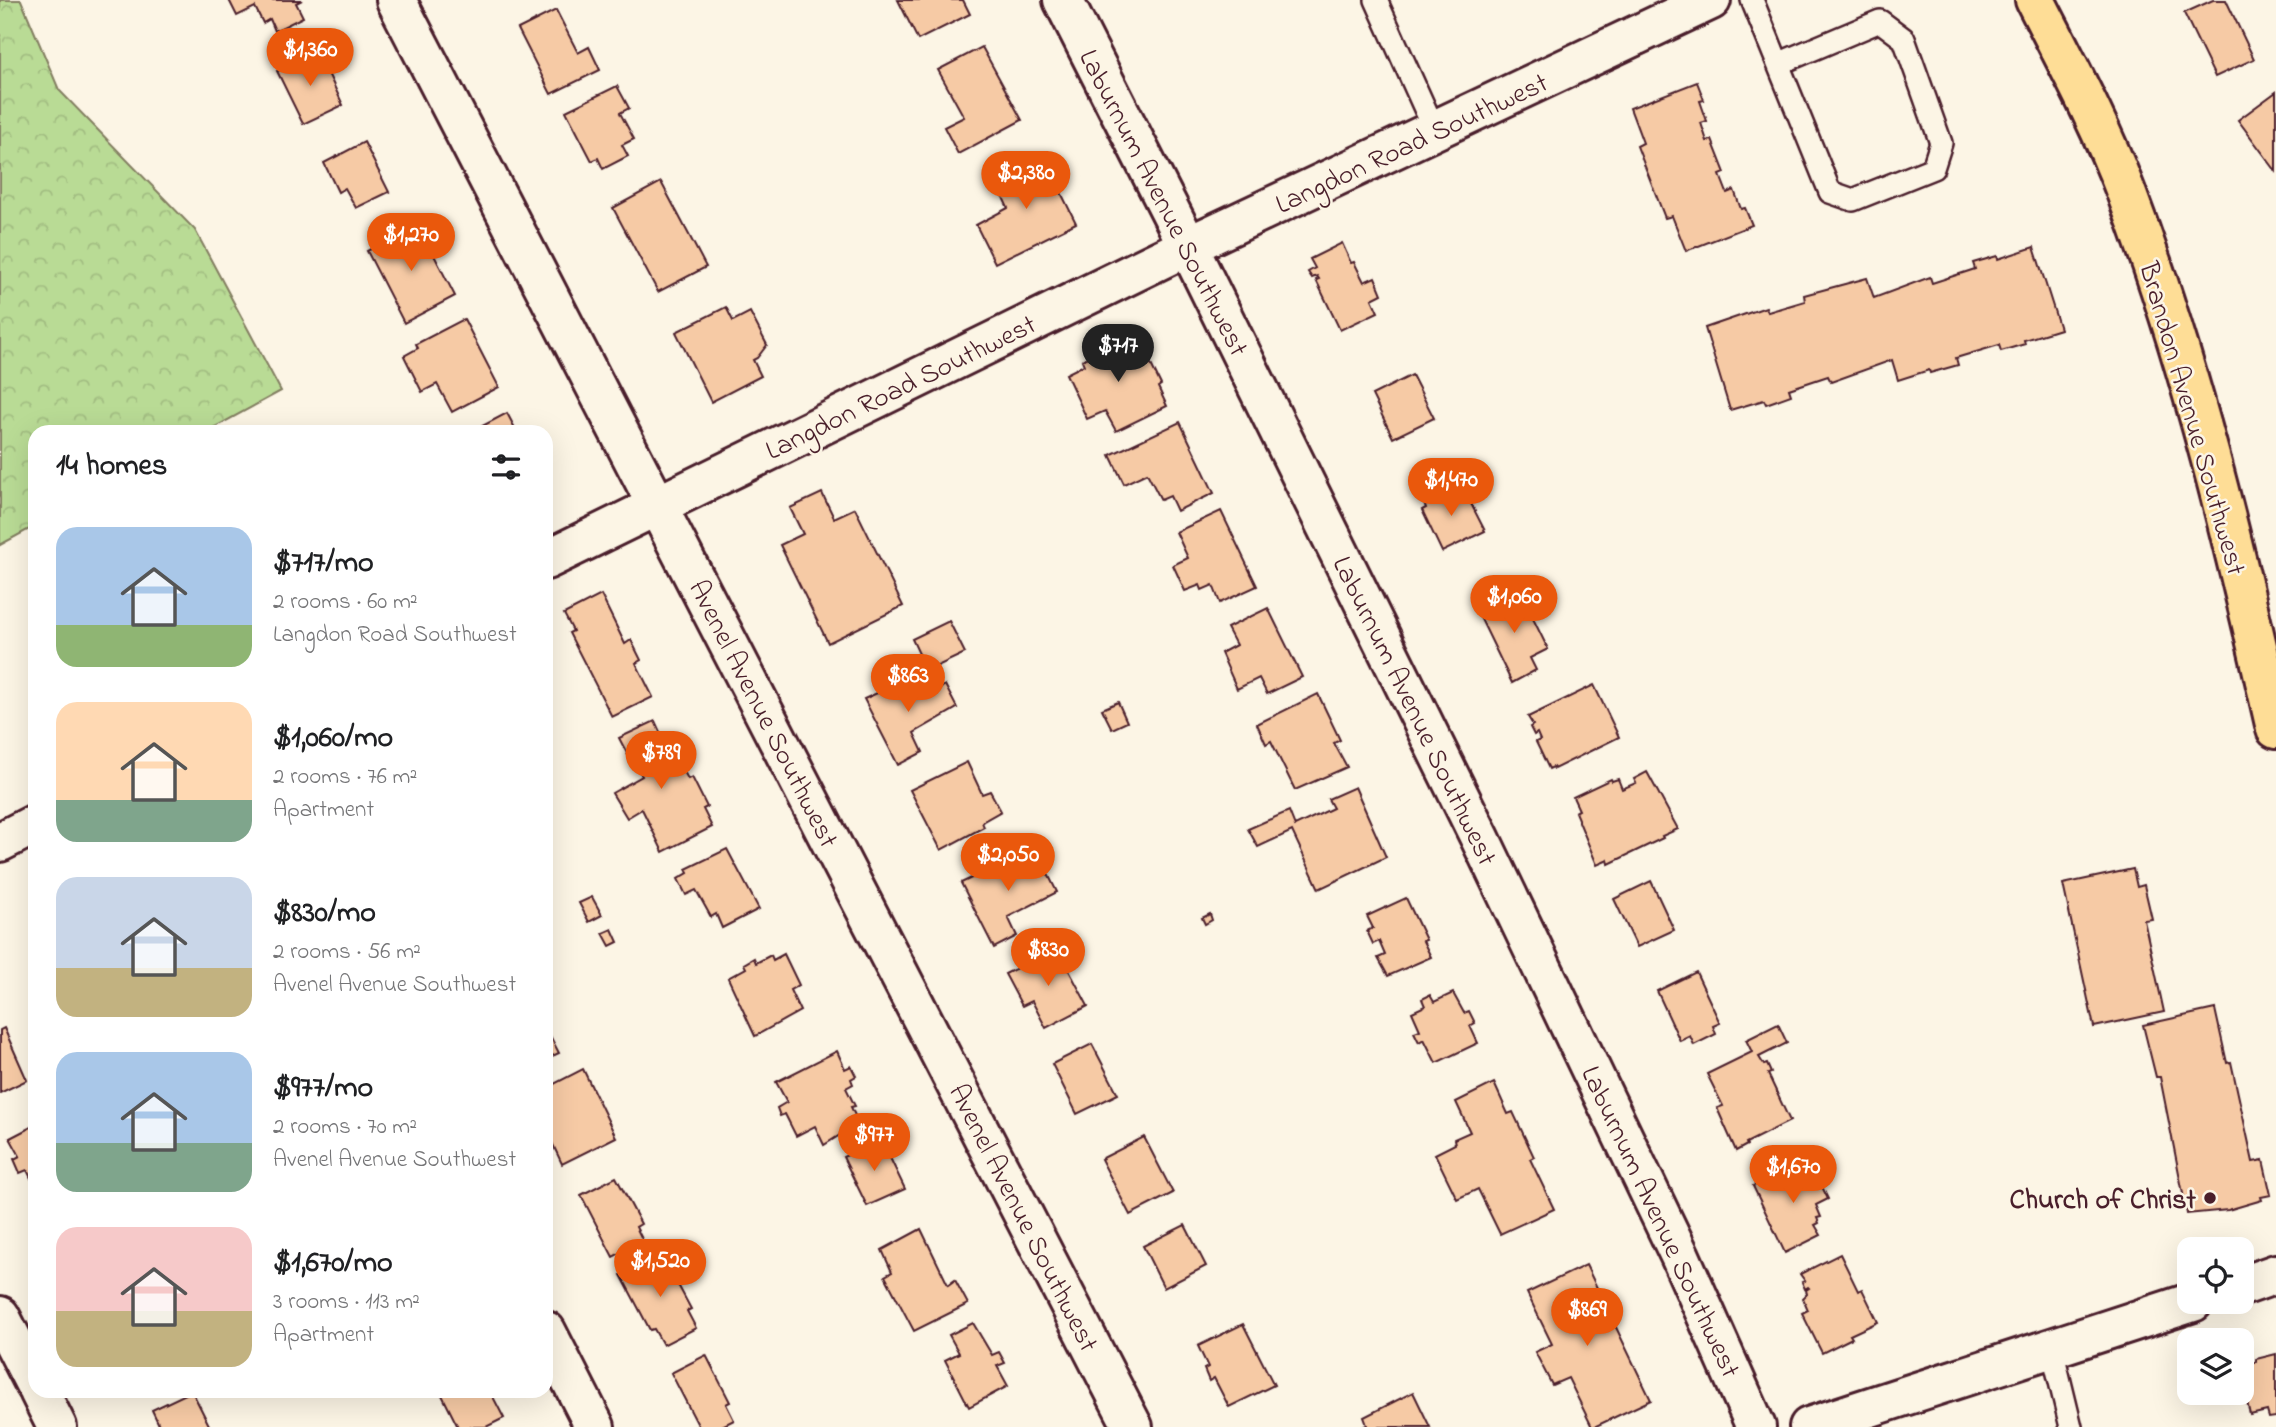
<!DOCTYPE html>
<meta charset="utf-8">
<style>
body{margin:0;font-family:"Indie Flower",sans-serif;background:#f6f6f6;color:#202124;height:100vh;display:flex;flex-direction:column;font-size:26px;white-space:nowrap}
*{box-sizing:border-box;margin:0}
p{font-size:23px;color:#757577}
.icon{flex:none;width:38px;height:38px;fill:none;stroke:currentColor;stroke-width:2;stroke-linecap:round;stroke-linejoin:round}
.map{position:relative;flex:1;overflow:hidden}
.side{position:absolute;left:28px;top:425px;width:525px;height:973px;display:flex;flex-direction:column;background:#fff;border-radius:21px;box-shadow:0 7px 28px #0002}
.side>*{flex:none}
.controls{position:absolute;left:2177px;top:1237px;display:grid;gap:14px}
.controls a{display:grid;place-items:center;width:77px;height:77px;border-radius:14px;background:#fff;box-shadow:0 7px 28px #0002;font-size:35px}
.price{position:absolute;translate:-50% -60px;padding:0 16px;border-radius:24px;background:#ea580c;color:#fff;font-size:23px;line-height:46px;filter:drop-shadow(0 2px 4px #0008)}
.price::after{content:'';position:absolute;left:50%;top:42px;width:21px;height:16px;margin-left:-10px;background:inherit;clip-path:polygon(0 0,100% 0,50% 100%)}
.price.active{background:#222;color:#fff}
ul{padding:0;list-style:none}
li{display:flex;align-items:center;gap:21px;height:175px;padding:0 28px}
li span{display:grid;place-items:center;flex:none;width:196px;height:140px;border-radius:21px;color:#555}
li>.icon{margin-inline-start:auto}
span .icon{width:84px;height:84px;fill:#fffc;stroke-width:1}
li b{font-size:30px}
h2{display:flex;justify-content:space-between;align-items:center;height:84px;padding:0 28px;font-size:30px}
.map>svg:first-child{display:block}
.forest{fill:url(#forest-crowns);stroke:#827d60;stroke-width:2}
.building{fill:#f6caa5;stroke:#4a1f2b;stroke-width:2}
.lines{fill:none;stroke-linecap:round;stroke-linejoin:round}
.service-casing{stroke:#4a1f2b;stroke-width:26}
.minor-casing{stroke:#4a1f2b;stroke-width:44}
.primary-casing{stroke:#4a1f2b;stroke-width:44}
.service{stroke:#fcf5e5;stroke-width:21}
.minor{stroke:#fcf5e5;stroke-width:38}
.primary{stroke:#fedd96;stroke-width:38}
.poi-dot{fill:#4a1f2b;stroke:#fcf5e5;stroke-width:2.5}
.labels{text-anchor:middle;stroke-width:5;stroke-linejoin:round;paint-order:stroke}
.street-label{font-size:28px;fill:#4a1f2b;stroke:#fcf5e5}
.poi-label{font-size:28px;font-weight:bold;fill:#4a1f2b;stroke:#fcf5e5;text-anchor:end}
</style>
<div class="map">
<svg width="2276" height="1427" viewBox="0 0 2276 1427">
<defs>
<pattern id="forest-crowns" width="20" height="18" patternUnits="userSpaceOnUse" patternTransform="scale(1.75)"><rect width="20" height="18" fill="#b9db95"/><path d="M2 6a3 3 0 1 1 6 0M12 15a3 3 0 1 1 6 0" fill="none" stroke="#a1bc81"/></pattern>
</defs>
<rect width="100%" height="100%" fill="#fcf5e5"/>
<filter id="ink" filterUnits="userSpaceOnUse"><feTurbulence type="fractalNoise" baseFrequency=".0143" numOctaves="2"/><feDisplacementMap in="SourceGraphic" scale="14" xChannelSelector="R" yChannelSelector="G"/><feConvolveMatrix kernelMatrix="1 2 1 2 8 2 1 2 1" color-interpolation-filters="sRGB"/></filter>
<g filter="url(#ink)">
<!-- forest -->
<polygon class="forest" points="0,0 21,0 59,90 195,230 281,391 206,432 35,432 35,526 0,545"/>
<!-- building -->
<g class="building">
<polygon points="229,0 302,0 296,3 303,17 275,31 270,19 263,23 255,7 237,16"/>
<polygon points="898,0 963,0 970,14 918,40"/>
<polygon points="2213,0 2226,0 2254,59 2215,77 2184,13"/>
<polygon points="556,10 578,53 589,47 600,70 551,94 518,29"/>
<polygon points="982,47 1022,120 958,154 944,127 964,117 938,70"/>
<polygon points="318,52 343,105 303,124 277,71"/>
<polygon points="1697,82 1704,100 1700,101 1707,121 1701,123 1707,141 1712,140 1725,173 1720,175 1727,193 1734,190 1741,209 1745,208 1752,225 1686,251 1672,216 1665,218 1637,146 1643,143 1630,108"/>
<polygon points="617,86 629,108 620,113 634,139 622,145 628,156 603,169 598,158 592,161 566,111"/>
<polygon points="2276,92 2276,171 2238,120"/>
<polygon points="364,142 389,192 356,208 345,188 338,192 324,163"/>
<polygon points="1043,156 1076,223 995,263 976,225 1008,208 995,180"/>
<polygon points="661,182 706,267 658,292 613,208"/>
<polygon points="418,224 455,296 404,323 367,251"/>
<polygon points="1342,243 1351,263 1354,262 1364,282 1375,277 1382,294 1372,299 1378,312 1340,330 1316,280 1319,279 1317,276 1312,278 1308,272 1315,268 1310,259"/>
<polygon points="2034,247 2060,329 2024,340 2025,344 2001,351 1999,345 1956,358 1958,365 1930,373 1929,370 1898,380 1892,360 1831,382 1828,376 1789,389 1791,395 1766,404 1764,400 1730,410 1705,328 1766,307 1768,312 1805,301 1804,295 1867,278 1874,298 1930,277 1932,283 1975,269 1973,263 1997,256 1998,259"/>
<polygon points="726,307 733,321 750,312 767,345 757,358 753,360 761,376 711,402 676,332"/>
<polygon points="464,319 499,387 452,412 437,384 422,392 404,356 418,348 416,344"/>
<polygon points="1133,334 1142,352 1144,350 1161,385 1158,387 1167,406 1116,431 1105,411 1087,419 1066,374 1084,365 1082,360"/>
<polygon points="1412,375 1434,418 1393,438 1372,395"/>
<polygon points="507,413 517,432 471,432"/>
<polygon points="1180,422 1214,493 1177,511 1170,496 1161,500 1147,473 1124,484 1110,455"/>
<polygon points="1442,485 1448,497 1464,490 1485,531 1442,552 1422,510 1426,508 1421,496"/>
<polygon points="822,493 834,518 855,508 903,606 828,643 780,545 803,534 790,508"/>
<polygon points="1221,511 1257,586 1220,603 1213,585 1202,590 1200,585 1185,591 1173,565 1188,558 1176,532"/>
<polygon points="1520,592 1548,649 1530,658 1536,670 1512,683 1478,613"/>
<polygon points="601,595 625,644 631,640 641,660 636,663 653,697 612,717 569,633 573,631 564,614"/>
<polygon points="1268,608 1302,677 1267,694 1259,678 1237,689 1221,653 1236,645 1227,628"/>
<polygon points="949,621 965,653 927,671 912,639"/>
<polygon points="921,673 931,695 945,685 957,708 914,733 923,752 898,765 864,699"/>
<polygon points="1594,685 1619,737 1554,769 1553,767 1549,769 1536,742 1540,740 1537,733 1534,735 1530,727 1533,725 1528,717"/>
<polygon points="1318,694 1340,740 1334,743 1347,767 1295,790 1271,741 1266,744 1257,724"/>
<polygon points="1118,702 1127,722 1112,729 1102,709"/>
<polygon points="655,721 666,745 661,748 669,763 677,759 688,779 692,777 707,807 703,809 712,827 663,852 642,809 627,818 612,793 642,776 635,761 632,763 619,738"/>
<polygon points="967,762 982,794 990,791 1001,811 982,822 984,827 941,850 910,790"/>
<polygon points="1647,772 1678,829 1662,836 1663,838 1609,864 1608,860 1597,865 1575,812 1579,810 1573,797 1611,779 1612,781 1618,779 1622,789 1636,783 1634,779"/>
<polygon points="1355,787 1386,857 1319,889 1292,831 1258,847 1248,829 1289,811 1295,826 1333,808 1328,799"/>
<polygon points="1035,848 1057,892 1008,917 1017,936 994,948 961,883"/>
<polygon points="727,849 759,909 722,928 716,914 711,917 696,890 686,895 678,879 688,873 686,869"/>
<polygon points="2133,869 2137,887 2144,885 2152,919 2144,920 2164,1012 2094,1027 2063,884"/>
<polygon points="1651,881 1674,930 1637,947 1614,899"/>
<polygon points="592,897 602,915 589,922 579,903"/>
<polygon points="1406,898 1426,940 1423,941 1431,957 1388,976 1378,958 1385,955 1379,941 1373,944 1367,931 1373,928 1367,916"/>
<polygon points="1210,914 1212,920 1205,924 1202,918"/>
<polygon points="612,929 618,942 610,946 603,933"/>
<polygon points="1057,948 1088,1006 1046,1028 1032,1001 1022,1006 1005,974"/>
<polygon points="784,954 799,985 790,990 800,1011 755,1036 728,978 746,968 744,964 754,958 756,963 771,955 773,960"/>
<polygon points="1696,972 1720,1023 1713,1026 1716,1034 1694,1045 1690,1036 1680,1041 1657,991"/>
<polygon points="1453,993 1464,1013 1469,1011 1475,1023 1470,1026 1478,1043 1436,1063 1424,1039 1419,1042 1414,1032 1420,1030 1412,1012 1425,1006 1422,999 1430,995 1434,1002"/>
<polygon points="2215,1009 2227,1063 2231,1062 2253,1162 2263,1160 2271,1195 2261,1197 2262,1200 2228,1210 2187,1214 2160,1077 2156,1077 2143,1025"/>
<polygon points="1778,1024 1787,1043 1759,1057 1764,1065 1767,1064 1771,1073 1768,1074 1790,1121 1746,1143 1747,1145 1736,1151 1717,1108 1723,1106 1707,1074 1752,1052 1746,1040"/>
<polygon points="4,1028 27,1080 0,1093 0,1030"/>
<polygon points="546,1028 559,1053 546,1059"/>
<polygon points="1092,1044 1118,1094 1077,1114 1052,1064"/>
<polygon points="837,1051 845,1069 851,1066 856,1076 851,1079 853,1084 846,1088 855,1106 851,1107 859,1124 855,1126 857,1130 841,1138 840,1135 824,1145 815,1126 796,1136 785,1114 780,1116 777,1108 787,1102 776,1082"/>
<polygon points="583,1069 616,1137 562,1164 546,1130 546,1088"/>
<polygon points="1494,1083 1508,1114 1513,1112 1534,1157 1530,1159 1554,1209 1500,1234 1478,1189 1457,1199 1435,1154 1455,1144 1454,1139 1470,1132 1456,1102"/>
<polygon points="35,1125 35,1186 27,1170 20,1173 14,1159 20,1156 10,1138"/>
<polygon points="1144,1137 1173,1193 1130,1215 1101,1159"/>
<polygon points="881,1139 905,1189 867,1206 843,1157"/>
<polygon points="1809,1160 1828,1199 1816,1205 1821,1217 1817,1218 1819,1223 1815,1225 1821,1235 1785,1253 1753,1186"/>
<polygon points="616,1177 641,1224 636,1227 643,1241 613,1257 581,1195"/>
<polygon points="1185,1225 1206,1266 1164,1288 1143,1246"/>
<polygon points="921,1229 948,1285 955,1280 968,1304 914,1331 885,1276 892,1272 882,1250"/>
<polygon points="661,1253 691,1309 687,1311 696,1328 663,1345 654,1329 650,1330 621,1275"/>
<polygon points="1840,1254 1858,1291 1862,1289 1878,1322 1850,1335 1852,1338 1822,1353 1802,1313 1808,1310 1803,1298 1807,1294 1806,1290 1809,1288 1808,1287 1805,1289 1802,1282 1805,1281 1800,1274"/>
<polygon points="1586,1265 1651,1400 1594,1427 1592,1427 1568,1378 1552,1385 1535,1352 1552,1344 1527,1293"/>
<polygon points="973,1323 992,1355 999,1352 1005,1363 997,1366 1008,1386 969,1407 945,1360 959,1353 949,1335"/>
<polygon points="1243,1324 1274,1385 1229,1407 1214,1378 1209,1381 1204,1369 1208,1367 1198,1346"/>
<polygon points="2276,1354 2276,1417 2269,1418 2267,1411 2250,1415 2242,1379 2242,1365 2256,1362 2256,1359"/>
<polygon points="706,1355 730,1402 726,1404 734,1420 720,1427 699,1427 671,1373"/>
<polygon points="192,1391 210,1427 160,1427 152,1410"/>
<polygon points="440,1391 490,1391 504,1418 486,1427 458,1427"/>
<polygon points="1413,1392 1430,1427 1363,1427 1367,1425 1364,1417"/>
</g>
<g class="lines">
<defs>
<g id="service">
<polyline points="1376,0 1435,131"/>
<polyline points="1752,0 1830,192 1853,200 1933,168 1941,143 1904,39 1880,21 1778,64"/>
<polyline points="2052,1349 2071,1427"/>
</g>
<g id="minor">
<polyline points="396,0 1133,1427"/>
<polyline points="1063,0 1188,246 1480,838 1680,1256 1756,1427"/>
<polyline points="546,560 1188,246 1711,0"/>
<polyline points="0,842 35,824"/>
<polyline points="2242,1286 2276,1274"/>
<polyline points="0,1316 35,1384"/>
<polyline points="546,1331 595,1427"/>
<polyline points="39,1391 57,1427"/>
<polyline points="1809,1427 2193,1302"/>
</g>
<path id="primary" d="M 2035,0 C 2067,63 2101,126 2126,192 C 2192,366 2235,548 2276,729"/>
</defs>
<!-- service casing -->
<use href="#service" class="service-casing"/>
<!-- minor casing -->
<use href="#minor" class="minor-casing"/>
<!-- primary casing -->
<use href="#primary" class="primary-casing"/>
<!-- service -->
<use href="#service" class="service"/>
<!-- minor -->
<use href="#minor" class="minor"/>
<!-- primary -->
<use href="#primary" class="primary"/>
</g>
</g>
<!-- markers -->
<circle class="poi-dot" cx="2210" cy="1198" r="7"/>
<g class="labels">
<!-- street labels -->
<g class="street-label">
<text transform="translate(1411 142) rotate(-25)" y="10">Langdon Road Southwest</text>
<text transform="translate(1165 202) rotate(63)" y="10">Laburnum Avenue Southwest</text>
<text transform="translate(900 386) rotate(-26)" y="10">Langdon Road Southwest</text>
<text transform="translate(2194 418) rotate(74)" y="10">Brandon Avenue Southwest</text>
<text transform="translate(1416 710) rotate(64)" y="10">Laburnum Avenue Southwest</text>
<text transform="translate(765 713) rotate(63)" y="10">Avenel Avenue Southwest</text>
<text transform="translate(1025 1217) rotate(63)" y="10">Avenel Avenue Southwest</text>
<text transform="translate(1662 1221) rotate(65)" y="10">Laburnum Avenue Southwest</text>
</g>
<!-- poi labels -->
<g class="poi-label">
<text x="2196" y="1208">Church of Christ</text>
</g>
</g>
</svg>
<div class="controls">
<a><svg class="icon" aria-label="locate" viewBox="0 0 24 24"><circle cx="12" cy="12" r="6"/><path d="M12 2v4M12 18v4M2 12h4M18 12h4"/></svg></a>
<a><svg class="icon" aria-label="layers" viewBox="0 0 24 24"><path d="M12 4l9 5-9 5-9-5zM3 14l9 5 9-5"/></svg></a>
</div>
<b class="price" style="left:310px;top:88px">$1,360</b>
<b class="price" style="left:1026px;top:211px">$2,380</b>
<b class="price" style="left:411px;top:273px">$1,270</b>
<b class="price active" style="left:1118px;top:384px">$717</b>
<b class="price" style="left:1451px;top:518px">$1,470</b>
<b class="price" style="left:1514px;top:635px">$1,060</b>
<b class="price" style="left:908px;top:714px">$863</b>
<b class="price" style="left:661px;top:791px">$789</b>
<b class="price" style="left:1008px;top:893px">$2,050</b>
<b class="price" style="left:1048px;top:988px">$830</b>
<b class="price" style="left:874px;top:1173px">$977</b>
<b class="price" style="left:1793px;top:1205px">$1,670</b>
<b class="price" style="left:660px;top:1299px">$1,520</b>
<b class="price" style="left:1587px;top:1348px">$869</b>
<section class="side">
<h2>14 homes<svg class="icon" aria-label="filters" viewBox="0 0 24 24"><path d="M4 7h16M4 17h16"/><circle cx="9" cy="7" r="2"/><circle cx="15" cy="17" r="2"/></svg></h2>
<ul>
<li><span style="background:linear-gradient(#a9c7e8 70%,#8fb573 0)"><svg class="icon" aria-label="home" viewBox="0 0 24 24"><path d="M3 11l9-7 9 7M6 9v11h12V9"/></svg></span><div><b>$717/mo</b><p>2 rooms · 60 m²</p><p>Langdon Road Southwest</p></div></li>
<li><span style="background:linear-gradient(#ffd9b3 70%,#7fa58c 0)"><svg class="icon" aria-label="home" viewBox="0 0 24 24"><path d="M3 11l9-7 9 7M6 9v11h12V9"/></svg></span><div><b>$1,060/mo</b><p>2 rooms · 76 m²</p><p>Apartment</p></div></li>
<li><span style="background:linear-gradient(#c9d6e8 65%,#c2b280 0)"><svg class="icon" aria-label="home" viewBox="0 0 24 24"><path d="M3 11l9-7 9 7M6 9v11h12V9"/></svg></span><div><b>$830/mo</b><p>2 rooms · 56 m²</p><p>Avenel Avenue Southwest</p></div></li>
<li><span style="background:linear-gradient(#a9c7e8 65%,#7fa58c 0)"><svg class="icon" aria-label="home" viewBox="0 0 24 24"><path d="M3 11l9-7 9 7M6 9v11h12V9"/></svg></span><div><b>$977/mo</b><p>2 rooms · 70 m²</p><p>Avenel Avenue Southwest</p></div></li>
<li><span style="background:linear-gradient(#f6c9c9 60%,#c2b280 0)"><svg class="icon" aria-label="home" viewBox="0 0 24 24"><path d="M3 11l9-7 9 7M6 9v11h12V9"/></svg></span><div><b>$1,670/mo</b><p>3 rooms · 113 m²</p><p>Apartment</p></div></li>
</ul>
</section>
</div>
